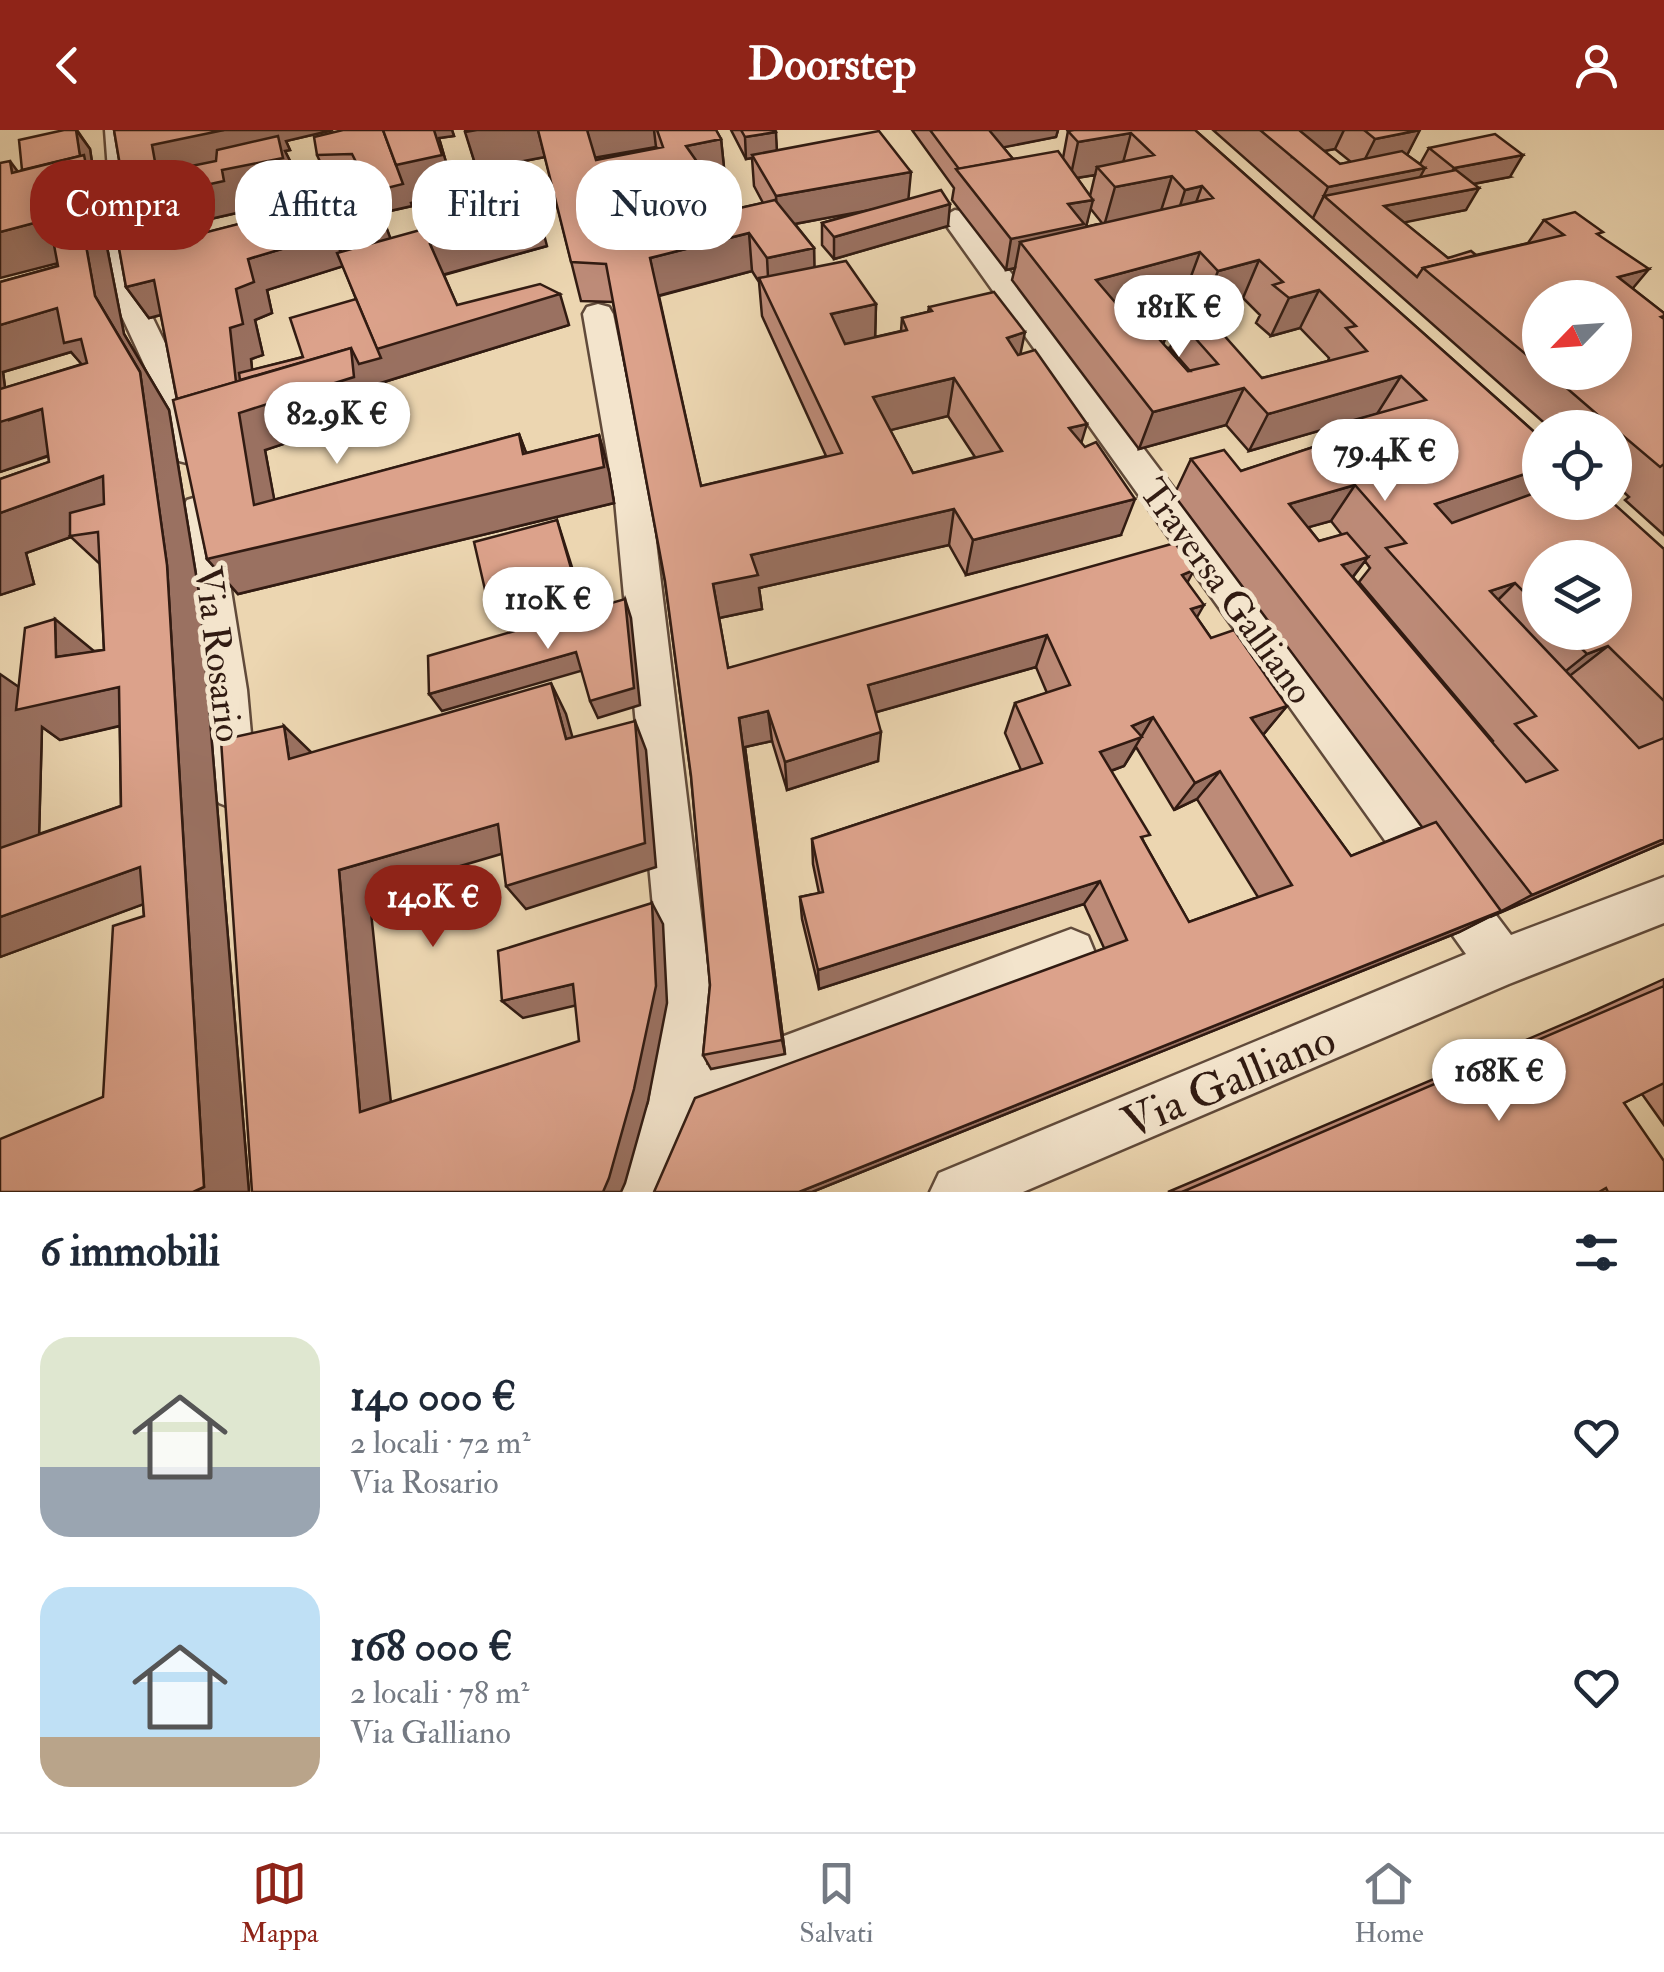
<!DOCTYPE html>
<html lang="it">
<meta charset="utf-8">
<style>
body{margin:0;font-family:"IM FELL Double Pica",serif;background:#f6f6f7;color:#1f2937;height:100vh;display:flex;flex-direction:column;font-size:38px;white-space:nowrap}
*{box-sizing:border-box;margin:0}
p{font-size:32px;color:#747a83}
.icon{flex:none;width:55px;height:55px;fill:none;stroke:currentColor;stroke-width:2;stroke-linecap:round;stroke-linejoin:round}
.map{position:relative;height:1062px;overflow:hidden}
.sheet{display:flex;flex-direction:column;background:#fff;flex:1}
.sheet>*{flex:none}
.hud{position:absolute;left:30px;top:30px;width:1000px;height:90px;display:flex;gap:20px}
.needle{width:65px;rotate:245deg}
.fabs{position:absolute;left:1522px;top:150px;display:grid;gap:20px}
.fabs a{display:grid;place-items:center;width:110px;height:110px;border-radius:50%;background:#fff;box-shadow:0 5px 25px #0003;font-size:50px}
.price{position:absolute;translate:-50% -85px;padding:0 22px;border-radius:35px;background:#fff;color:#222;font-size:32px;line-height:65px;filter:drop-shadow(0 2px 5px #0008)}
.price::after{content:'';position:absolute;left:50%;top:60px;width:30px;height:22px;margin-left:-15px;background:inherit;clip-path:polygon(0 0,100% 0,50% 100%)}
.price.active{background:#8f2418;color:#fff}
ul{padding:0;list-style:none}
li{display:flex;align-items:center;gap:30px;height:250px;padding:0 40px}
li span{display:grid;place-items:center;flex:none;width:280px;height:200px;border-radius:30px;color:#555}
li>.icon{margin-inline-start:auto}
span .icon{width:120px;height:120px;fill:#fffc;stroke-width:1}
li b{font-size:42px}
h2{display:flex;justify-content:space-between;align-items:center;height:120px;padding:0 40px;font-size:42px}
.tag{padding:0 35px;border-radius:40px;background:#fff;box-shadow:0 5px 25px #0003;font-size:35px;line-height:90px}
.tag.active{background:#8f2418;color:#fff}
header{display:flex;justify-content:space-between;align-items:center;height:130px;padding:0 40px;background:#8f2418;color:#fff;font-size:45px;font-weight:700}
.tabs{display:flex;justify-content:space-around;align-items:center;height:140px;border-top:2px solid #e0e1e3;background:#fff;font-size:28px;color:#747a83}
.tabs a{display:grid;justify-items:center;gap:5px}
.tabs .active{color:#8f2418}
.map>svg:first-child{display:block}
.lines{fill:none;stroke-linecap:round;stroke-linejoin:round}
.street-casing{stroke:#604a3a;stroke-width:5}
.street{fill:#f3e4cc;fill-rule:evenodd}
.wall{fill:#bd8b78;stroke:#311b12;stroke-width:2.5;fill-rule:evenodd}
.shaded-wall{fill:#9a7161;stroke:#311b12;stroke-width:2.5}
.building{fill:#dca28b;stroke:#311b12;stroke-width:2.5;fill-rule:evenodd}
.labels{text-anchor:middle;stroke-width:10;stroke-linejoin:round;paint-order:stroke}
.street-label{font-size:38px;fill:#311b12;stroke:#f3e4cc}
.near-street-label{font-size:45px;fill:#311b12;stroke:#f3e4cc}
</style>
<header><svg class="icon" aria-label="back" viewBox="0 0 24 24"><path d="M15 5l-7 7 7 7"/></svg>Doorstep<svg class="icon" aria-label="person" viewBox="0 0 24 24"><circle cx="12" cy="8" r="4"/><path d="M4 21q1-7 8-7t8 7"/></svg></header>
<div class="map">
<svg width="1664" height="1062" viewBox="0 0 1664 1062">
<rect width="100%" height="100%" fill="#ecd6b1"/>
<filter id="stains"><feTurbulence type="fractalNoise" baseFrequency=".002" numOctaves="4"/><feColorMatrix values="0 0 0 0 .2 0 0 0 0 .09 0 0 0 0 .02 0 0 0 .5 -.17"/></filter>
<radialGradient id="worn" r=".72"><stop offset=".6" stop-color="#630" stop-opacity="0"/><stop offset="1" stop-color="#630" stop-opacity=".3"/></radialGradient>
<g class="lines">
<defs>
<g id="street">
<polygon points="105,0 129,0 139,81 134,101 148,178 193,271 208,322 203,331 191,334 179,331 161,271 118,178 106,101 111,81"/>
<polygon points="955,80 965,82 1511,805 1664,747 1664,793 1509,854 1023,1062 930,1062 939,1043 1466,824 941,88"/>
<polygon points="598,174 609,177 613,184 651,370 713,884 706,935 1071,799 1088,806 1095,823 1088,840 694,992 668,1062 612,1062 649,973 663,884 615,370 583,184 587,177"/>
<polygon points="200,366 213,370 218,379 247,560 256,659 249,673 234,679 219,673 212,659 207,560 182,379 187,370"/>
</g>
</defs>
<!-- street casing -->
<use href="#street" class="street-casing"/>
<!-- street -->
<use href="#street" class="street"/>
</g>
<!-- wall -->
<g class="wall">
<path d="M 64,0 L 77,0 L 90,19 L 93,39 L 110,63 L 124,59 L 114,0 L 333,0 L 286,11 L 290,20 L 285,21 L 293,37 L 299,59 L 239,71 L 241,82 L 162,100 L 165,113 L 369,61 L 362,46 L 327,47 L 317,25 L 343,0 L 452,0 L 454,6 L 439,8 L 455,63 L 411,73 L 412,76 L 381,83 L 390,108 L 547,116 L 444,145 L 457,175 L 569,195 L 371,256 L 374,284 L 265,320 L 274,370 L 519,304 L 526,323 L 599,305 L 609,342 L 614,373 L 238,464 L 207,429 L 161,185 L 149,188 L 126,157 L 114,89 L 102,92 L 124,204 L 169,280 L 200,469 L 249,1062 L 0,1062 L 103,967 L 144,786 L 143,774 L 0,827 L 18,556 L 94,521 L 104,520 L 100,434 L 71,407 L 26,423 L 34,454 L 0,465 L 0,349 L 49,332 L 49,326 L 0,342 L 0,152 L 58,136 L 18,42 L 22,40 ZM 343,136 L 356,169 L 303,227 L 252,240 L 251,229 L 263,225 L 255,190 L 272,183 L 267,160 ZM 71,222 L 82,234 L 5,258 L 3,242 ZM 120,596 L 121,676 L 39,704 L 42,597 L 60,610 Z"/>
<path d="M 465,0 L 716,0 L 721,9 L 725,47 L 702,52 L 704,74 L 709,85 L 763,73 L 754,56 L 752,28 L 746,29 L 731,0 L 775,0 L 777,21 L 909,69 L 948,96 L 834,129 L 822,115 L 822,93 L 867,80 L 795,94 L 814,118 L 814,137 L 876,174 L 875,207 L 901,201 L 902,188 L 928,182 L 929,177 L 1020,224 L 1081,312 L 1121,405 L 966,445 L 949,415 L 759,458 L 762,479 L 719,488 L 728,538 L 1188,453 L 1197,488 L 1211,508 L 1287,576 L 1263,605 L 1351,726 L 1422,697 L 1174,365 L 1191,329 L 1241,341 L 1335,310 L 1346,293 L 1249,321 L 1226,295 L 1139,319 L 1012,150 L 1015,138 L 1006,140 L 952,70 L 954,58 L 912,0 L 1058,0 L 1056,7 L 1003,17 L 1013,29 L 1063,28 L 1068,1 L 1195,0 L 1540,307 L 1540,358 L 1536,362 L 1664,419 L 1664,713 L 1489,787 L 1459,802 L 812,1062 L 654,1062 L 1104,818 L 1084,774 L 819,859 L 802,789 L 800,767 L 819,763 L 813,734 L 812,709 L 1021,640 L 1005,603 L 1015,573 L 1047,563 L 1036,537 L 876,582 L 878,631 L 787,660 L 772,611 L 745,617 L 785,924 L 711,939 L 703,925 L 710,855 L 691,646 L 665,451 L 613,172 L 581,171 L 545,27 L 477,40 ZM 656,17 L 657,18 L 596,30 L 595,27 ZM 1095,45 L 1090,66 L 1077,48 ZM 1090,78 L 1102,93 L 1086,97 ZM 752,141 L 759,152 L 762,186 L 826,326 L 701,356 L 659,166 ZM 1186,160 L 1203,179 L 1243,168 L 1260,185 L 1256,193 L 1271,206 L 1300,198 L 1329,228 L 1328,231 L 1262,248 L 1180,191 L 1170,218 L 1167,218 L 1126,185 L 1120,178 ZM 948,286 L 975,327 L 913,343 L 890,300 ZM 1331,391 L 1342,405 L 1319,411 L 1308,397 ZM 1540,428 L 1615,502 L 1540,502 ZM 1365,431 L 1370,438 L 1359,452 L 1493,611 L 1492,612 L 1353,447 ZM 1136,617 L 1174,680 L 1197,669 L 1258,767 L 1189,792 L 1144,712 L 1111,641 L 1124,636 Z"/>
<path d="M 1213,0 L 1419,0 L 1407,25 L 1420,34 L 1429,18 L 1510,47 L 1474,54 L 1466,80 L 1403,92 L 1448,128 L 1476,125 L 1528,113 L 1544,90 L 1600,106 L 1633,159 L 1664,183 L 1664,405 L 1625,370 L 1629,367 L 1615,354 L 1615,298 L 1550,298 ZM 1335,19 L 1351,32 L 1340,34 L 1324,21 ZM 1540,168 L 1615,242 L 1540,242 Z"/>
<polygon points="1664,849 1664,995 1642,964 1624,973 1664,1062 1168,1062 1587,884"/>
</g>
<!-- shaded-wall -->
<g class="shaded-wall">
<polygon points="76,0 90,19 93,39 110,63 115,89 102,92 124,204 169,280 200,469 249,1062 193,1062 204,1057 167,435 140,242 95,166 78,72 41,81 12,43 10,31 30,58 82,45"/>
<polygon points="122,0 333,0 286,11 290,20 285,21 293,37 299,59 239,71 241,82 162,100 170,148 149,117"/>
<polygon points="434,0 452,0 454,6 439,8 455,63 411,73 412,76 381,83 391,110 354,146 338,115 364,82 371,60 396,35"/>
<polygon points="477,0 538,0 545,27 477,40 465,2"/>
<polygon points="587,0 654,0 656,17 593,28"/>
<polygon points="988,0 1058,0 1056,7 985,21"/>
<polygon points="1296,0 1344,0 1335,19 1292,27"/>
<polygon points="1420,0 1404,31 1360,39 1375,9"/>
<polygon points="776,2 777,24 746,29 745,7"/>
<polygon points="1131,3 1121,40 1097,37 1095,45 1070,49 1078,12"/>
<polygon points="721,9 725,47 702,52 704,74 694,76 686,16"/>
<polygon points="1523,25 1510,47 1441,60 1454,38"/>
<polygon points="1425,38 1408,69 1324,66 1313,88 1328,57"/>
<polygon points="911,42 908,73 778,97 776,66"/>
<polygon points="1172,46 1160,84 1104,96 1115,57"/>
<polygon points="1202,56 1188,95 1173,98 1185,60"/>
<polygon points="1479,58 1466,80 1372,99 1384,76"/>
<polygon points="1093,70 1085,101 1020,112 1015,138 1006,140 1011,109 1068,74"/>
<polygon points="950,74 948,96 834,129 834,107"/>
<polygon points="539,85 547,116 442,145 430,114"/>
<polygon points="49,89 78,128 0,148 0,102"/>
<polygon points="749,103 752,141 657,166 650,128"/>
<polygon points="332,104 347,135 267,160 272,183 255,190 263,225 251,229 255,266 351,218 377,219 367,191 560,164 569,195 371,256 374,284 265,320 282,411 179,277 230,198 236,159 248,129"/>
<polygon points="814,118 815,156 769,166 767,128"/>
<polygon points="1200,122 1186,160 1085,188 1096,150"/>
<polygon points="1259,130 1243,168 1203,179 1218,141"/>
<polygon points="1649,139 1623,170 1618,147"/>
<polygon points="154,150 176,181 149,188 126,157"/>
<polygon points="1319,160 1300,198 1271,206 1289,168"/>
<polygon points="876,174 875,212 832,222 831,184"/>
<polygon points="57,178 88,216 96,251 71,222 3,242 9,290 42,279 76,316 0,342 0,195"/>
<polygon points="1171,193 1157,231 1150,199"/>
<polygon points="1025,202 1017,240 1007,208"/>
<polygon points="1401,246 1377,284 1249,321 1268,284"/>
<polygon points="954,248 948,286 871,305 873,267"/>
<polygon points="1244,258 1226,295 1139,319 1153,282"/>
<polygon points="1087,294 1076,330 1069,298"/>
<polygon points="519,304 533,341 599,305 609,342 614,373 238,464 207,429 523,324"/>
<polygon points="1540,339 1540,358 1532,366 1407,410 1435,374"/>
<polygon points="103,346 137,382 70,406 71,407 26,423 34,454 0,465 0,383"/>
<polygon points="1355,355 1331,391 1267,409 1289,374"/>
<polygon points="1135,369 1121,405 966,445 973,410"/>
<polygon points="954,379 949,415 759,458 762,479 719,488 713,454 751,425"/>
<polygon points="557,390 583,472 499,496 489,477"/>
<polygon points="1368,427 1341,462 1342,435"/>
<polygon points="1194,440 1176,474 1182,445"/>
<polygon points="1515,453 1481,487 1490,461"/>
<polygon points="625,469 631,488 640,575 598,588 590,571"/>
<polygon points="1204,475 1185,508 1191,479"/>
<polygon points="55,489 95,522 56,527"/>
<polygon points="1047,505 1036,537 866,585 868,555"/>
<polygon points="1608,516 1567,548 1547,556 1587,524"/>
<polygon points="576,522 584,540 442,581 429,564"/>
<polygon points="0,544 42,573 119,557 157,587 60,610 42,597 38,746 0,729"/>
<polygon points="551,553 566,584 581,638 566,609"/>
<polygon points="1287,576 1262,606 1251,588"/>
<polygon points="768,581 772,611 745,617 785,924 782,910 739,588"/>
<polygon points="1153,587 1124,636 1085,650 1100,622 1132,596"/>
<polygon points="635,591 646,620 656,737 526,779 506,756"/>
<polygon points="284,596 314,625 289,629"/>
<polygon points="881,602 878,631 787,660 785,632"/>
<polygon points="1220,641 1197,669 1174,680 1195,653"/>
<polygon points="498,694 518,719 369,763 393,992 360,982 339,740"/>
<polygon points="1664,709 1664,713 1490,787 1532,765"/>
<polygon points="140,737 182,760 0,827 0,787"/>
<polygon points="1100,751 1084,774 819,859 818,840"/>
<polygon points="652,773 663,794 667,873 648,971 625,1053 621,1062 603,1062"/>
<polygon points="1501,781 1459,802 812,1062 799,1062"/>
<polygon points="573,854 590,872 523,888 502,871"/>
</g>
<!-- building -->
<g class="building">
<polygon points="64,0 76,0 80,26 22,40 19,10"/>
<polygon points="114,0 224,0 152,15 157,43 216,31 217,20 278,6 283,28 222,40 224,51 142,69 149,117 371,60 378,79 364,82 374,104 338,115 332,104 248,129 254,152 236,159 243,194 230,198 236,252 177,269 154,150 126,157 109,63 124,59"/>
<polygon points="343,0 383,0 403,54 371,62 352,24 317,25 314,7"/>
<polygon points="383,0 434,0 442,25 396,35"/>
<path d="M 538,0 L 587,0 L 596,30 L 663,17 L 657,0 L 716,0 L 721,9 L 686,16 L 700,36 L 689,37 L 709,85 L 775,70 L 814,118 L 767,128 L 749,103 L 650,128 L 701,356 L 842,323 L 759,148 L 846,131 L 876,174 L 831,184 L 845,214 L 907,200 L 902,188 L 932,181 L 929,177 L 994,162 L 1025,202 L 1007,208 L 1018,225 L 1035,220 L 1087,294 L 1069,298 L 1085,317 L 1096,312 L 1135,369 L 973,410 L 954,379 L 751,425 L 758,445 L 713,454 L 728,538 L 1175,413 L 1194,440 L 1182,445 L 1204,475 L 1191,479 L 1211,508 L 1234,500 L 1287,576 L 1251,588 L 1351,726 L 1436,692 L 1501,781 L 799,1062 L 654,1062 L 695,968 L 1127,810 L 1100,751 L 818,840 L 800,767 L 823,762 L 812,709 L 1042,633 L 1015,573 L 1070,555 L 1047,505 L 868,555 L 881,602 L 785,632 L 768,581 L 739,588 L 782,910 L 703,925 L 710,855 L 691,646 L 665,451 L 606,134 L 571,132 ZM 954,248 L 1002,321 L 913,343 L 873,267 ZM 1153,587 L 1195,653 L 1220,641 L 1292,755 L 1189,792 L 1141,707 L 1150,705 L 1100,622 L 1142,607 L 1132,596 Z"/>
<polygon points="741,0 775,0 776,2 745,7"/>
<polygon points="930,0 989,0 1013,29 959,39"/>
<path d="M 1074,0 L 1195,0 L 1540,307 L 1540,339 L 1435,374 L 1452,393 L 1540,361 L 1540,372 L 1612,372 L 1664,419 L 1664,571 L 1608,516 L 1587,524 L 1565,502 L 1615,502 L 1615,428 L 1540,428 L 1540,478 L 1515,453 L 1490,461 L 1639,618 L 1664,608 L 1664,709 L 1532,765 L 1191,329 L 1224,320 L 1241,341 L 1356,303 L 1347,292 L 1426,270 L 1401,246 L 1268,284 L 1244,258 L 1153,282 L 1020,112 L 1213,68 L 1202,56 L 1185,60 L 1172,46 L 1115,57 L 1097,37 L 1154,25 L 1131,3 L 1078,12 L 1068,1 ZM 1200,122 L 1218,141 L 1259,130 L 1283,152 L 1273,155 L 1289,168 L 1319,160 L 1356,196 L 1346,198 L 1367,221 L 1262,248 L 1205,184 L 1180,191 L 1218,234 L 1188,241 L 1150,199 L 1171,193 L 1160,180 L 1126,185 L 1096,150 ZM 1355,355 L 1406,413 L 1386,418 L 1536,586 L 1515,594 L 1557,640 L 1526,652 L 1342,435 L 1368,427 L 1347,403 L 1319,411 L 1289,374 Z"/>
<polygon points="1260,0 1299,0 1340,34 1402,21 1425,38 1328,57"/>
<polygon points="1364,0 1420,0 1375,9"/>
<polygon points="879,1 911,42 776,66 752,25"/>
<polygon points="1495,4 1523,25 1454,38 1429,18"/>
<polygon points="1058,21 1093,70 1068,74 1084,94 1011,109 956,39"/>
<polygon points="84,25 89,50 75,54 95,166 140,242 167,435 204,1057 193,1062 0,1062 0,1009 103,967 113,796 144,786 140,737 0,787 0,718 121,676 119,557 16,580 25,498 55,489 56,527 104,520 98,402 70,406 70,383 104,374 103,346 0,383 0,349 49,332 42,279 0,292 0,259 87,233 81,209 64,213 57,178 0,195 0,152 58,136 49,89 0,102 0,33 10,31 12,43"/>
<polygon points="1456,40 1479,58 1384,76 1448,128 1471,121 1476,125 1423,138 1417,147 1324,66"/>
<polygon points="941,60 950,74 834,107 822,93"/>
<polygon points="532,69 539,85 430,114 457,175 540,154 560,164 377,219 337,123"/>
<polygon points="1575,82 1603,102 1597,104 1649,139 1618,147 1664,183 1664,186 1661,187 1664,189 1664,334 1660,337 1615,299 1615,298 1613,298 1548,242 1615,242 1615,168 1540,168 1540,236 1423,138 1564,105 1544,90"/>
<polygon points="356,169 381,228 359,234 351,218 240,250 239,243 303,227 290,188"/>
<polygon points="351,218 354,247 239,283 254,375 519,304 523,324 599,305 604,337 207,429 173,270"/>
<polygon points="1168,218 1170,218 1190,241 1188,241"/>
<polygon points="557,390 575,452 489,477 474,412"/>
<polygon points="625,469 634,558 590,571 576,522 429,564 428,526"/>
<polygon points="551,553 566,609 635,591 645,713 506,756 498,694 339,740 360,982 579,911 573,854 502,871 498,821 652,773 656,856 634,959 609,1048 603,1062 252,1062 221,610 284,596 289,629"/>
<polygon points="1664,856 1664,953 1624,973 1664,1031 1664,1062 1608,1062 1606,1058 1599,1062 1182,1062"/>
</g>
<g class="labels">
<!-- street labels -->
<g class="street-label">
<text transform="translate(1227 461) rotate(54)" y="13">Traversa Galliano</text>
<text transform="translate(219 524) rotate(83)" y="13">Via Rosario</text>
</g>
<!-- near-street labels -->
<g class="near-street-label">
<text transform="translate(1228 950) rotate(-23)" y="16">Via Galliano</text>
</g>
</g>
<rect width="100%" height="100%" filter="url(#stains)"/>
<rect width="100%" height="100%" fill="url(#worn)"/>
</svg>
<div class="fabs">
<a><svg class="needle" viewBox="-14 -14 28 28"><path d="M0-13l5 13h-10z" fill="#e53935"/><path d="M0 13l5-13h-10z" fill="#747a83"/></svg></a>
<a><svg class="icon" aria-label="locate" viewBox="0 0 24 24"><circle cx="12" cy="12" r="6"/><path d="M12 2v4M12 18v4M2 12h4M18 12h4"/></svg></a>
<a><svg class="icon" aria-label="layers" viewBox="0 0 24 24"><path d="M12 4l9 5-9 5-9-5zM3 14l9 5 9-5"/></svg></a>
</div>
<b class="price" style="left:1179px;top:230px">181K €</b>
<b class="price" style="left:337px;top:337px">82.9K €</b>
<b class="price" style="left:1385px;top:374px">79.4K €</b>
<b class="price" style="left:548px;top:522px">110K €</b>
<b class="price active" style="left:433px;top:820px">140K €</b>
<b class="price" style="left:1499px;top:994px">168K €</b>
<div class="hud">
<a class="tag active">Compra</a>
<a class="tag">Affitta</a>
<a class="tag">Filtri</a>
<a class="tag">Nuovo</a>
</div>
</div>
<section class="sheet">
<h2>6 immobili<svg class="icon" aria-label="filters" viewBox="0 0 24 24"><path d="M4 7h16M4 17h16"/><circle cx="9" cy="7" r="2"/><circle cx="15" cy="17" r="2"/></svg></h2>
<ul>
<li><span style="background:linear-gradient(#dfe7d0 65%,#9aa5b1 0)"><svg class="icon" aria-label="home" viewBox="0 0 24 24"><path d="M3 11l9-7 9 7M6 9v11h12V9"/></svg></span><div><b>140 000 €</b><p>2 locali · 72 m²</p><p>Via Rosario</p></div><svg class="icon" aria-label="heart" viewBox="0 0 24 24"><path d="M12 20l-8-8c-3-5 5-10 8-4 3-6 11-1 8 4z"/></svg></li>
<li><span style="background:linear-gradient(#bfe0f5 75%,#b9a48a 0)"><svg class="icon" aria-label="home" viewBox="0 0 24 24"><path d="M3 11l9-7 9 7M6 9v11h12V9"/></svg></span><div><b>168 000 €</b><p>2 locali · 78 m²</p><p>Via Galliano</p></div><svg class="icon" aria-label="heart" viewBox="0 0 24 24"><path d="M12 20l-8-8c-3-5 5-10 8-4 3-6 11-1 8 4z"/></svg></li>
</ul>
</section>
<nav class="tabs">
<a class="active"><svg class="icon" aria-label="map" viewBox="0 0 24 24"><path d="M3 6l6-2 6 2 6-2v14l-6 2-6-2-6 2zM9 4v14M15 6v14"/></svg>Mappa</a>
<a><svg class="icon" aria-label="saved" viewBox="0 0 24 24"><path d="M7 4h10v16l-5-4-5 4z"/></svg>Salvati</a>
<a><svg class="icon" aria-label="home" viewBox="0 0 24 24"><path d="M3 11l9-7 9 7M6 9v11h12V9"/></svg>Home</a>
</nav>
